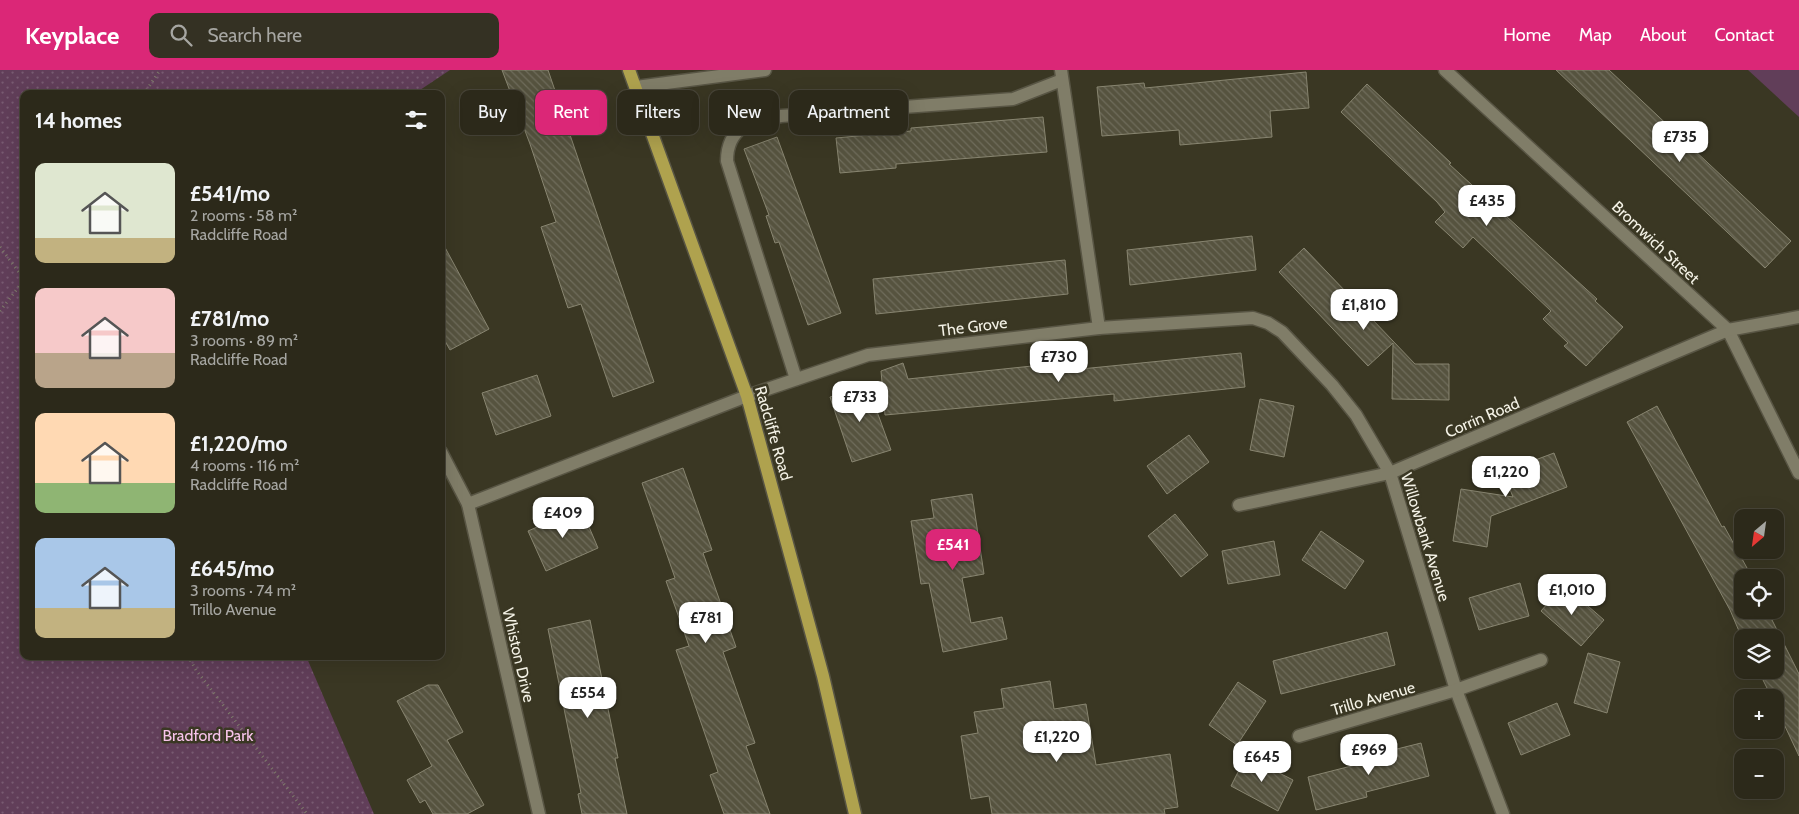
<!DOCTYPE html>
<meta charset="utf-8">
<style>
body{margin:0;font-family:Cabin,sans-serif;background:#343123;color:#f1f3f6;height:100vh;display:flex;flex-direction:column;font-size:19px;white-space:nowrap}
*{box-sizing:border-box;margin:0}
p{font-size:16px;color:#a6a6a2}
.icon{flex:none;width:28px;height:28px;fill:none;stroke:currentColor;stroke-width:2;stroke-linecap:round;stroke-linejoin:round}
.map{position:relative;flex:1;overflow:hidden}
.side{position:absolute;left:20px;top:20px;width:425px;height:570px;display:flex;flex-direction:column;background:#2c291a;border-radius:10px;box-shadow:0 5px 20px #0002,0 0 0 1px #484539}
.side>*{flex:none}
.guide{position:absolute;left:460px;top:20px;width:475px;height:45px;display:flex;gap:10px}
.needle{width:32px;rotate:209deg}
.fabs{position:absolute;left:1734px;top:439px;display:grid;gap:10px}
.fabs a{display:grid;place-items:center;width:50px;height:50px;border-radius:10px;background:#2c291a;box-shadow:0 5px 20px #0002,0 0 0 1px #484539;font-size:25px}
.price{position:absolute;translate:-50% -42px;padding:0 11px;border-radius:10px;background:#fff;color:#222;font-size:16px;line-height:32px;filter:drop-shadow(0 1px 2px #0008)}
.price::after{content:'';position:absolute;left:50%;top:30px;width:15px;height:11px;margin-left:-8px;background:inherit;clip-path:polygon(0 0,100% 0,50% 100%)}
.price.selected{background:#db2777;color:#fff}
ul{padding:0;list-style:none}
li{display:flex;align-items:center;gap:15px;height:125px;padding:0 15px}
li span{display:grid;place-items:center;flex:none;width:140px;height:100px;border-radius:10px;color:#555}
li>.icon{margin-inline-start:auto}
span .icon{width:60px;height:60px;fill:#fffc;stroke-width:1}
li b{font-size:21px}
h2{display:flex;justify-content:space-between;align-items:center;height:60px;padding:0 15px;font-size:21px}
.chip{padding:0 18px;border-radius:10px;background:#2c291a;box-shadow:0 5px 20px #0002,0 0 0 1px #484539;font-size:18px;line-height:45px}
.chip.selected{background:#db2777;color:#fff}
header{display:flex;align-items:center;gap:30px;box-sizing:border-box;height:70px;padding:0 25px;background:#db2777;color:#fff}
header strong{font-size:24px}
nav{display:flex;gap:28px;margin-inline-start:auto;font-size:18px}
.search{width:350px;height:45px;background:#343123;display:flex;align-items:center;gap:12px;box-sizing:border-box;padding:0 18px;border-radius:10px;color:#a6a6a2;font-size:19px}
.map>svg:first-child{display:block}
.green{fill:#613e59}
.park{fill:url(#park-dots)}
.building{fill:url(#building-back-hatch);stroke:#888570}
.lines{fill:none;stroke-linecap:round;stroke-linejoin:round}
.minor-casing{stroke:#585544;stroke-width:15}
.major-casing{stroke:#585544;stroke-width:15}
.path{stroke:#7e7c6b;stroke-width:3;stroke-dasharray:1 4;stroke-linecap:butt}
.minor{stroke:#807d68;stroke-width:12}
.major{stroke:#afa24e;stroke-width:12}
.labels{text-anchor:middle;stroke-width:5;stroke-linejoin:round;paint-order:stroke}
.street-label{font-size:16px;fill:#f4f2e6;stroke:#3a3723}
.park-label{font-size:16px;fill:#f8c4eb;stroke:#3a3723}
</style>
<header>
<strong>Keyplace</strong>
<div class="search"><svg class="icon" aria-label="search" viewBox="0 0 24 24"><circle cx="10" cy="10" r="6"/><path d="M15 15l6 6"/></svg>Search here</div>
<nav><a>Home</a><a>Map</a><a>About</a><a>Contact</a></nav>
</header>
<div class="map">
<svg width="1799" height="744" viewBox="0 0 1799 744">
<defs>
<pattern id="park-dots" width="8" height="8" patternUnits="userSpaceOnUse" patternTransform="scale(1.25)"><rect width="8" height="8" fill="#613e59"/><path d="M2 2h.1M6 6h.1" fill="none" stroke="#785a71" stroke-width="1.8" stroke-linecap="round"/></pattern>
<pattern id="building-back-hatch" width="6" height="6" patternUnits="userSpaceOnUse" patternTransform="scale(1.25)"><rect width="6" height="6" fill="#56533f"/><path d="M-1 5l2 2M0 0l6 6M5-1l2 2" fill="none" stroke="#6f6c5b"/></pattern>
</defs>
<rect width="100%" height="100%" fill="#3a3723"/>
<!-- green -->
<polygon class="green" points="1748,0 1799,0 1799,47"/>
<!-- park -->
<polygon class="park" points="0,0 450,0 414,24 24,24 24,586 306,586 374,744 0,744"/>
<!-- building -->
<g class="building">
<polygon points="502,0 548,0 654,312 613,327 581,234 568,238 541,157 556,152 530,74"/>
<polygon points="1556,0 1609,0 1791,171 1765,198"/>
<polygon points="1306,2 1309,38 1270,41 1272,67 1180,75 1179,60 1102,66 1097,17 1144,13 1145,18"/>
<polygon points="1367,14 1451,93 1449,94 1597,229 1595,231 1623,257 1586,296 1564,276 1568,273 1543,249 1551,241 1473,167 1463,178 1435,152 1445,142 1437,132 1341,42"/>
<polygon points="1043,47 1047,82 896,94 896,98 840,103 836,68 911,61 911,58"/>
<polygon points="777,67 841,243 808,255 779,172 775,173 766,146 769,145 744,79"/>
<polygon points="1252,166 1256,200 1130,215 1127,180"/>
<polygon points="441,170 489,259 450,280 441,264"/>
<polygon points="1304,178 1415,294 1449,294 1449,330 1392,329 1393,273 1368,296 1279,202"/>
<polygon points="1065,190 1068,224 876,244 873,209"/>
<polygon points="1241,283 1245,317 1114,331 1114,324 885,345 881,301 903,293 908,309 1080,291 1081,299"/>
<polygon points="537,305 551,346 496,365 482,323"/>
<polygon points="867,314 891,380 852,392 830,327"/>
<polygon points="1260,329 1294,336 1284,387 1250,380"/>
<polygon points="1657,336 1722,457 1724,456 1747,498 1742,501 1742,540 1767,540 1799,604 1799,686 1775,635 1775,628 1772,628 1758,600 1775,600 1775,568 1742,568 1730,540 1627,352"/>
<polygon points="1189,365 1209,392 1167,424 1147,396"/>
<polygon points="1554,383 1567,417 1491,446 1487,477 1453,471 1461,419 1513,427 1503,402"/>
<polygon points="683,398 712,480 703,483 736,577 723,582 755,673 746,676 770,744 724,744 710,705 718,702 676,580 689,576 666,511 675,508 642,413"/>
<polygon points="972,424 984,504 962,508 971,553 1002,547 1007,569 943,582 929,513 921,514 911,451 934,448 931,430"/>
<polygon points="581,438 598,478 546,501 528,461"/>
<polygon points="1175,444 1208,485 1181,507 1148,466"/>
<polygon points="1321,461 1364,491 1345,519 1302,490"/>
<polygon points="1274,471 1280,505 1228,514 1222,481"/>
<polygon points="1520,513 1529,546 1479,560 1469,528"/>
<polygon points="1564,515 1604,550 1581,576 1541,541"/>
<polygon points="590,550 618,688 615,688 627,744 582,744 578,724 581,723 548,559"/>
<polygon points="1387,562 1395,595 1281,624 1273,591"/>
<polygon points="1588,583 1620,592 1607,643 1574,633"/>
<polygon points="1050,611 1054,639 1086,634 1096,695 1170,684 1178,737 1164,739 1165,744 992,744 989,726 971,729 961,666 978,663 974,642 1004,638 1001,619"/>
<polygon points="1238,612 1266,631 1237,675 1209,655"/>
<polygon points="428,615 438,615 463,662 447,670 484,735 467,744 433,744 425,730 420,733 407,710 432,696 397,631"/>
<polygon points="1557,633 1570,665 1521,685 1508,653"/>
<polygon points="1421,673 1429,706 1366,722 1367,727 1316,740 1308,707 1371,691 1369,686"/>
<polygon points="1246,686 1293,710 1278,741 1231,716"/>
</g>
<g class="lines">
<defs>
<g id="minor">
<polyline points="1061,0 1099,258"/>
<polyline points="1445,0 1728,260 1799,403"/>
<polyline points="636,17 765,0"/>
<path d="M 796,309 L 727,91 C 727,56 752,51 781,46 L 1013,29 L 1062,10"/>
<polyline points="441,382 468,434 539,744"/>
<polyline points="468,434 747,326 868,285 1099,258 1253,248 1268,253 1282,262 1332,315 1356,345 1390,403 1456,620 1503,744"/>
<polyline points="1239,435 1390,403 1728,260 1799,247"/>
<polyline points="1299,666 1456,620 1541,590"/>
</g>
<polyline id="major" points="629,0 747,326 823,606 855,744"/>
</defs>
<!-- minor casing -->
<use href="#minor" class="minor-casing"/>
<!-- major casing -->
<use href="#major" class="major-casing"/>
<!-- path -->
<g class="path">
<polyline points="144,24 160,0"/>
<polyline points="0,177 24,209"/>
<polyline points="0,241 24,210"/>
<polyline points="188,586 196,600 307,744"/>
</g>
<!-- minor -->
<use href="#minor" class="minor"/>
<!-- major -->
<use href="#major" class="major"/>
</g>
<g class="labels">
<!-- street labels -->
<g class="street-label">
<text transform="translate(1656 172) rotate(43)" y="6">Bromwich Street</text>
<text transform="translate(973 256) rotate(-7)" y="6">The Grove</text>
<text transform="translate(1482 347) rotate(-23)" y="6">Corrin Road</text>
<text transform="translate(774 363) rotate(74)" y="6">Radcliffe Road</text>
<text transform="translate(1426 467) rotate(73)" y="6">Willowbank Avenue</text>
<text transform="translate(519 585) rotate(77)" y="6">Whiston Drive</text>
<text transform="translate(1373 628) rotate(-16)" y="6">Trillo Avenue</text>
</g>
<!-- park labels -->
<g class="park-label">
<text x="208" y="671">Bradford Park</text>
</g>
</g>
</svg>
<div class="fabs">
<a><svg class="needle" viewBox="-14 -14 28 28"><path d="M0-13l5 13h-10z" fill="#e53935"/><path d="M0 13l5-13h-10z" fill="#a6a6a2"/></svg></a>
<a><svg class="icon" aria-label="locate" viewBox="0 0 24 24"><circle cx="12" cy="12" r="6"/><path d="M12 2v4M12 18v4M2 12h4M18 12h4"/></svg></a>
<a><svg class="icon" aria-label="layers" viewBox="0 0 24 24"><path d="M12 4l9 5-9 5-9-5zM3 14l9 5 9-5"/></svg></a>
<a>+</a>
<a>−</a>
</div>
<b class="price" style="left:1680px;top:93px">£735</b>
<b class="price" style="left:1487px;top:157px">£435</b>
<b class="price" style="left:1364px;top:261px">£1,810</b>
<b class="price" style="left:1059px;top:313px">£730</b>
<b class="price" style="left:860px;top:353px">£733</b>
<b class="price" style="left:1506px;top:428px">£1,220</b>
<b class="price" style="left:563px;top:469px">£409</b>
<b class="price selected" style="left:953px;top:501px">£541</b>
<b class="price" style="left:1572px;top:546px">£1,010</b>
<b class="price" style="left:706px;top:574px">£781</b>
<b class="price" style="left:588px;top:649px">£554</b>
<b class="price" style="left:1057px;top:693px">£1,220</b>
<b class="price" style="left:1369px;top:706px">£969</b>
<b class="price" style="left:1262px;top:713px">£645</b>
<div class="guide">
<a class="chip">Buy</a>
<a class="chip selected">Rent</a>
<a class="chip">Filters</a>
<a class="chip">New</a>
<a class="chip">Apartment</a>
</div>
<section class="side">
<h2>14 homes<svg class="icon" aria-label="filters" viewBox="0 0 24 24"><path d="M4 7h16M4 17h16"/><circle cx="9" cy="7" r="2"/><circle cx="15" cy="17" r="2"/></svg></h2>
<ul>
<li><span style="background:linear-gradient(#dfe7d0 75%,#c2b280 0)"><svg class="icon" aria-label="home" viewBox="0 0 24 24"><path d="M3 11l9-7 9 7M6 9v11h12V9"/></svg></span><div><b>£541/mo</b><p>2 rooms · 58 m²</p><p>Radcliffe Road</p></div></li>
<li><span style="background:linear-gradient(#f6c9c9 65%,#b9a48a 0)"><svg class="icon" aria-label="home" viewBox="0 0 24 24"><path d="M3 11l9-7 9 7M6 9v11h12V9"/></svg></span><div><b>£781/mo</b><p>3 rooms · 89 m²</p><p>Radcliffe Road</p></div></li>
<li><span style="background:linear-gradient(#ffd9b3 70%,#8fb573 0)"><svg class="icon" aria-label="home" viewBox="0 0 24 24"><path d="M3 11l9-7 9 7M6 9v11h12V9"/></svg></span><div><b>£1,220/mo</b><p>4 rooms · 116 m²</p><p>Radcliffe Road</p></div></li>
<li><span style="background:linear-gradient(#a9c7e8 70%,#c2b280 0)"><svg class="icon" aria-label="home" viewBox="0 0 24 24"><path d="M3 11l9-7 9 7M6 9v11h12V9"/></svg></span><div><b>£645/mo</b><p>3 rooms · 74 m²</p><p>Trillo Avenue</p></div></li>
</ul>
</section>
</div>
